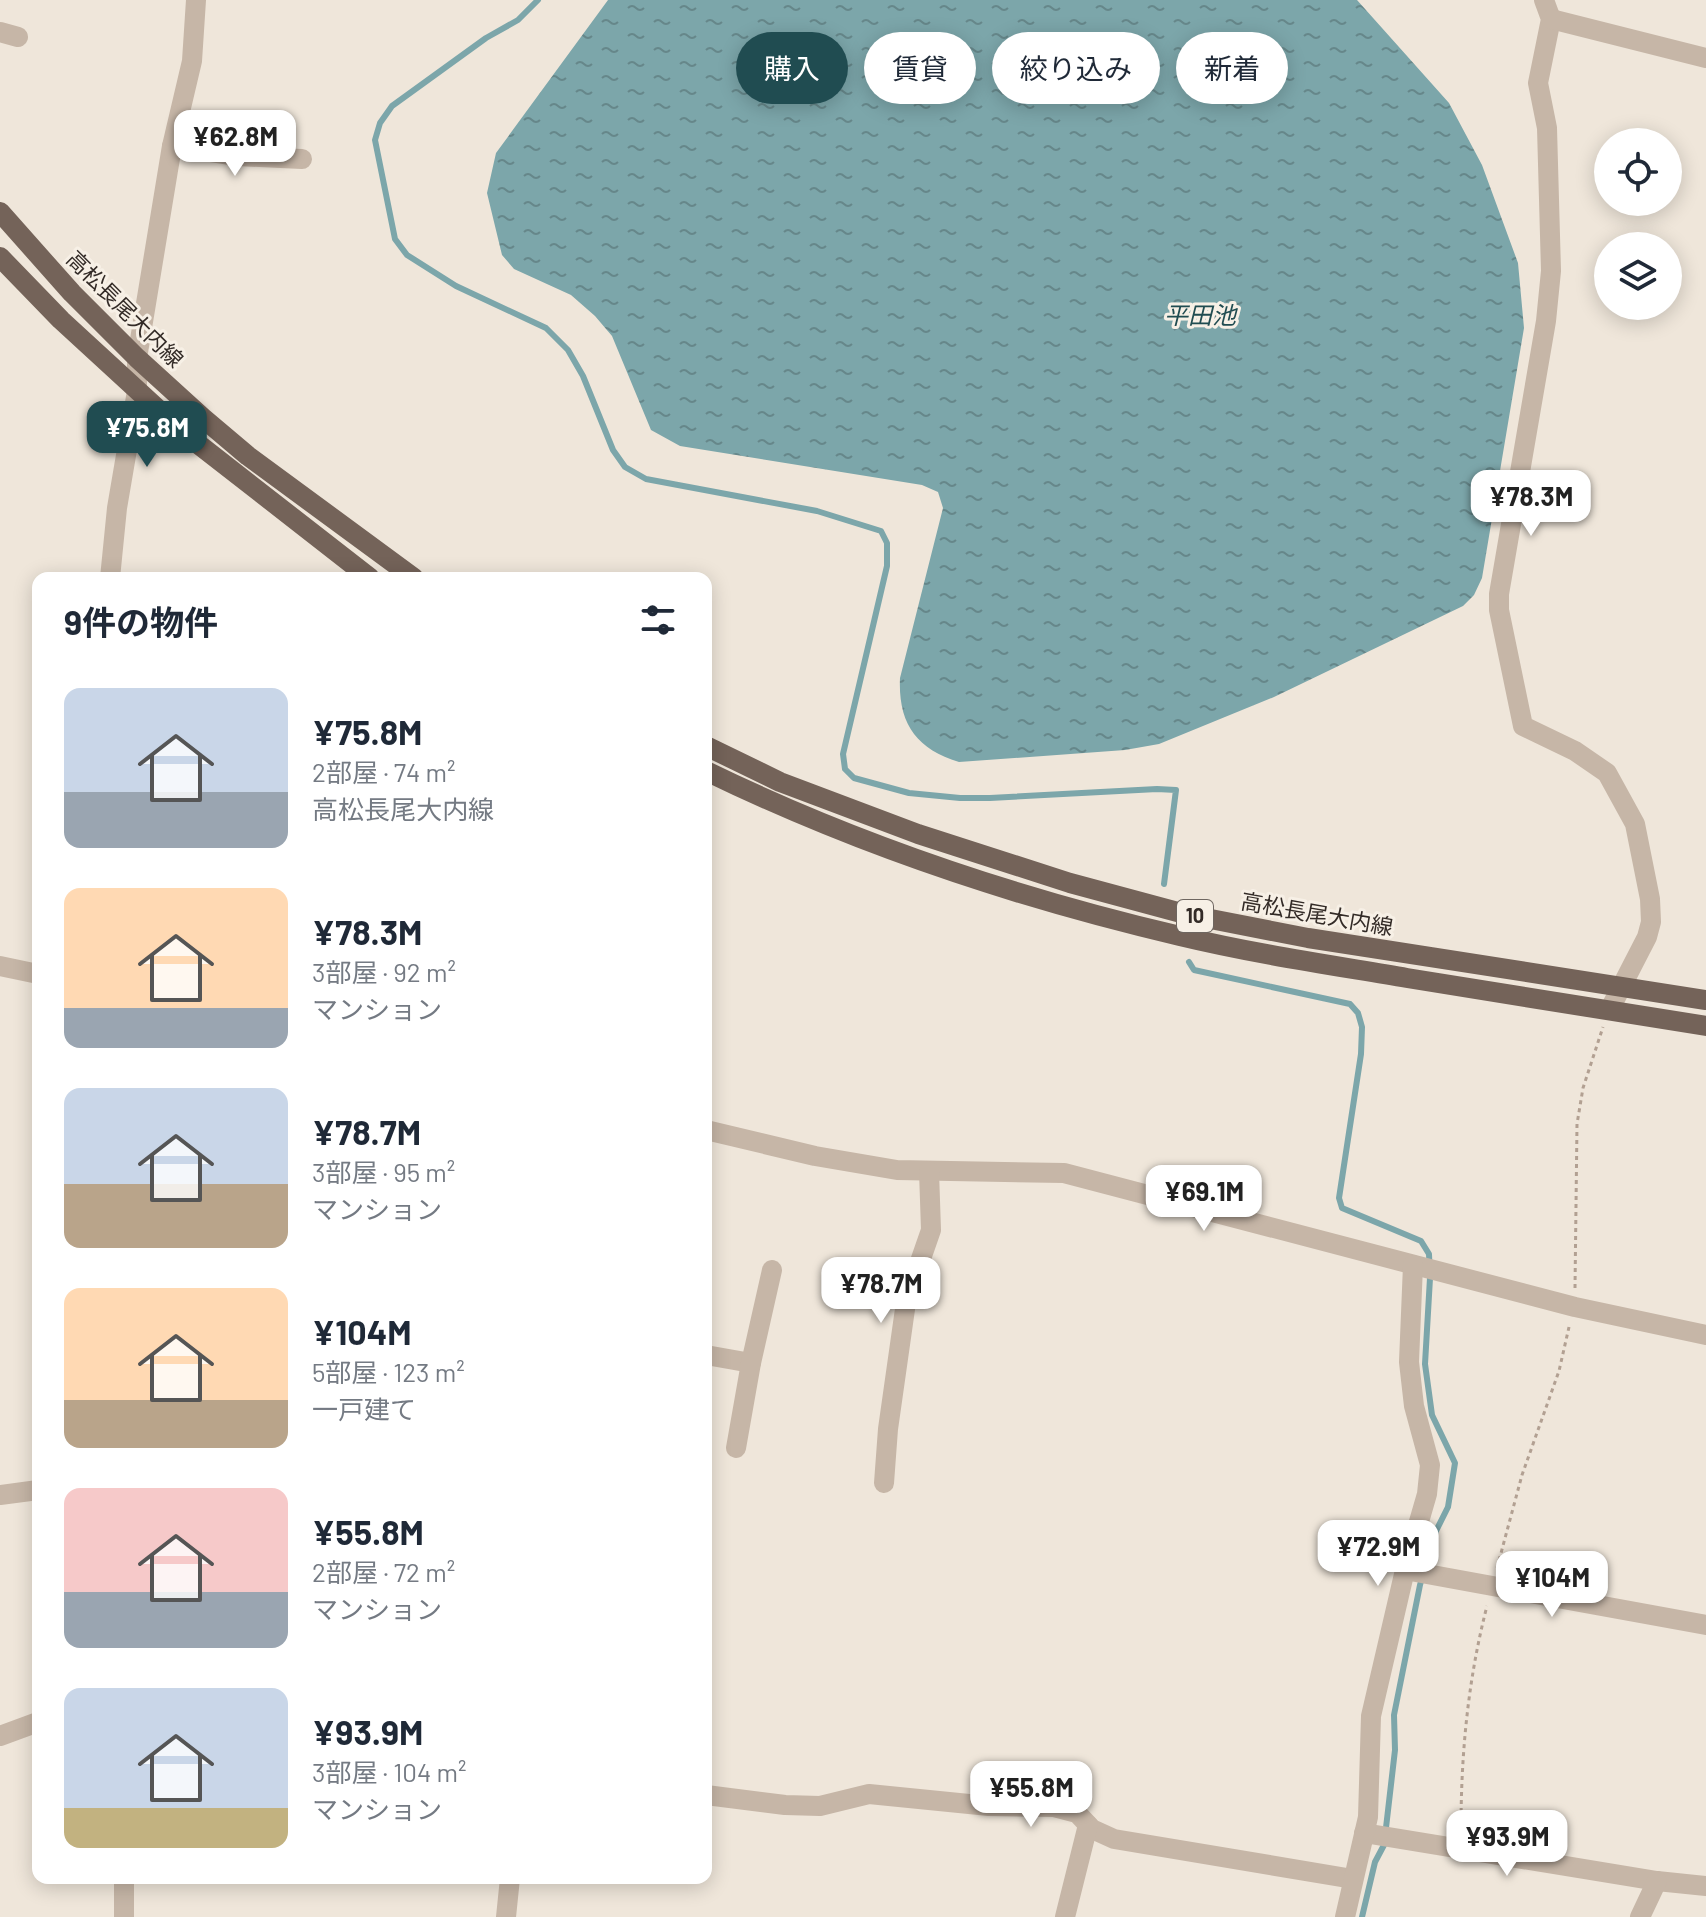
<!DOCTYPE html>
<html lang="ja">
<meta charset="utf-8">
<style>
body{margin:0;font-family:Barlow,"Noto Sans JP",sans-serif;background:#f2f2f3;color:#1f2937;height:100vh;display:flex;flex-direction:column;font-size:30px;white-space:nowrap}
*{box-sizing:border-box;margin:0}
p{font-size:26px;color:#747a83}
.icon{flex:none;width:44px;height:44px;fill:none;stroke:currentColor;stroke-width:2;stroke-linecap:round;stroke-linejoin:round}
.map{position:relative;flex:1;overflow:hidden}
.details{position:absolute;left:32px;top:572px;width:680px;height:1312px;display:flex;flex-direction:column;background:#fff;border-radius:16px;box-shadow:0 4px 20px #0003}
.details>*{flex:none}
.guide{position:absolute;left:736px;top:32px;width:760px;height:72px;display:flex;gap:16px}
.fabs{position:absolute;left:1594px;top:128px;display:grid;gap:16px}
.fabs a{display:grid;place-items:center;width:88px;height:88px;border-radius:50%;background:#fff;box-shadow:0 4px 20px #0003;font-size:40px}
.price{position:absolute;translate:-50% -68px;padding:0 18px;border-radius:16px;background:#fff;color:#222;font-size:26px;line-height:52px;filter:drop-shadow(0 2px 4px #0008)}
.price::after{content:'';position:absolute;left:50%;top:48px;width:24px;height:18px;margin-left:-12px;background:inherit;clip-path:polygon(0 0,100% 0,50% 100%)}
.price.current{background:#204c51;color:#fff}
ul{padding:0;list-style:none}
li{display:flex;align-items:center;gap:24px;height:200px;padding:0 32px}
li span{display:grid;place-items:center;flex:none;width:224px;height:160px;border-radius:16px;color:#555}
li>.icon{margin-inline-start:auto}
span .icon{width:96px;height:96px;fill:#fffc;stroke-width:1}
li b{font-size:34px}
h2{display:flex;justify-content:space-between;align-items:center;height:96px;padding:0 32px;font-size:34px}
.tag{padding:0 28px;border-radius:36px;background:#fff;box-shadow:0 4px 20px #0003;font-size:28px;line-height:72px}
.tag.current{background:#204c51;color:#fff}
.map>svg:first-child{display:block}
.water{fill:url(#water-ripples)}
.lines{fill:none;stroke-linecap:round;stroke-linejoin:round}
.stream{stroke:#7ca6aa;stroke-width:6}
.path{stroke:#b2a092;stroke-width:3;stroke-dasharray:4 4;stroke-linecap:butt}
.minor{stroke:#c6b6a7;stroke-width:20}
.major{stroke:#746359;stroke-width:20}
.labels{text-anchor:middle;stroke-width:6;stroke-linejoin:round;paint-order:stroke}
.shield{fill:#f7f0e6;stroke:#6e6660;stroke-width:2}
.shield-label{font-size:20px;font-weight:bold;fill:#332b27}
.street-label{font-size:22px;fill:#332b27;stroke:#f7f0e6}
.water-label{font-size:24px;font-style:italic;fill:#204c51;stroke:#f7f0e6}
</style>
<div class="map">
<svg width="1706" height="1917" viewBox="0 0 1706 1917">
<defs>
<pattern id="water-ripples" width="26" height="14" patternUnits="userSpaceOnUse" patternTransform="scale(2)"><rect width="26" height="14" fill="#7ca6aa"/><path d="M2 4q2-2 4 0t4 0M15 11q2-2 4 0t4 0" fill="none" stroke="#66878a"/></pattern>
</defs>
<rect width="100%" height="100%" fill="#efe6da"/>
<!-- water -->
<path class="water" d="M 608,0 L 1357,0 L 1449,103 L 1482,165 L 1518,263 L 1524,328 L 1482,578 L 1474,595 L 1463,606 L 1274,697 L 1159,744 L 1125,750 L 959,762 C 916,749 898,723 900,678 L 943,508 L 938,492 L 922,485 L 680,446 L 651,430 L 612,336 L 595,316 L 571,295 L 514,269 L 502,255 L 487,193 L 496,153 Z"/>
<g class="lines">
<!-- stream -->
<g class="stream">
<polyline points="538,0 518,20 486,38 392,106 380,123 375,140 395,239 407,255 456,286 546,328 568,350 583,376 613,450 625,467 646,479 817,511 881,531 887,543 887,566 843,754 845,769 854,778 909,793 960,798 990,798 1157,789 1176,790 1164,884"/>
<polyline points="1189,962 1194,970 1350,1004 1358,1013 1362,1027 1361,1054 1339,1198 1342,1208 1421,1241 1429,1254 1430,1278 1425,1364 1432,1415 1455,1463 1448,1507 1436,1531 1420,1585 1394,1715 1395,1750 1384,1845 1375,1862 1362,1917"/>
</g>
<!-- path -->
<g class="path">
<polyline points="1575,1288 1577,1124 1583,1088 1603,1027"/>
<polyline points="1497,1568 1522,1475 1559,1371 1569,1327"/>
<path d="M 1461,1828 C 1461,1754 1468,1679 1487,1606"/>
</g>
<!-- minor -->
<g class="minor">
<polyline points="1544,0 1551,19 1538,83 1547,128 1551,271 1546,321 1499,594 1499,610 1523,726 1575,751 1607,773 1635,824 1650,899 1651,922 1647,937 1612,1005"/>
<polyline points="1551,19 1706,58"/>
<polyline points="0,32 18,37"/>
<polyline points="172,146 237,156 302,159"/>
<polyline points="110,578 117,508 137,391 137,358 172,146 192,61 196,0"/>
<polyline points="0,966 38,974"/>
<polyline points="706,1130 815,1156 897,1170 1064,1173 1575,1307 1706,1335"/>
<polyline points="706,1355 751,1363"/>
<polyline points="736,1448 751,1363 772,1270"/>
<polyline points="884,1483 888,1429 906,1302 931,1230 929,1171"/>
<polyline points="0,1495 38,1490"/>
<polyline points="1405,1570 1706,1625"/>
<polyline points="0,1736 38,1722"/>
<polyline points="706,1795 785,1805 820,1806 869,1794 989,1806 1054,1807 1077,1813 1092,1829 1114,1839 1353,1879"/>
<polyline points="1364,1833 1657,1881 1706,1886"/>
<polyline points="124,1878 124,1917"/>
<polyline points="506,1917 510,1878"/>
<polyline points="1065,1917 1088,1825"/>
<polyline points="1345,1917 1368,1817 1371,1716 1405,1570 1427,1494 1430,1465 1414,1406 1409,1362 1413,1265"/>
<polyline points="1640,1917 1657,1881"/>
</g>
<!-- major -->
<g class="major">
<polyline points="0,212 72,293 137,358 203,418 248,456 414,578"/>
<polyline points="0,257 61,320 184,433 370,578"/>
<polyline points="706,746 780,782 918,834 1070,883 1185,914 1308,938 1706,1000"/>
<path d="M 706,771 C 856,844 1018,898 1180,936 C 1255,954 1331,965 1407,978 C 1506,994 1606,1010 1706,1026"/>
</g>
</g>
<g class="labels">
<!-- shield labels -->
<rect class="shield" x="1177" y="900" width="36" height="32" rx="6"/>
<g class="shield-label">
<text x="1195" y="923">10</text>
</g>
<!-- street labels -->
<g class="street-label">
<text transform="translate(125 309) rotate(45)" y="8">高松長尾大内線</text>
<text transform="translate(1317 914) rotate(10)" y="8">高松長尾大内線</text>
</g>
<!-- water labels -->
<g class="water-label">
<text x="1200" y="324">平田池</text>
</g>
</g>
</svg>
<div class="fabs">
<a><svg class="icon" aria-label="locate" viewBox="0 0 24 24"><circle cx="12" cy="12" r="6"/><path d="M12 2v4M12 18v4M2 12h4M18 12h4"/></svg></a>
<a><svg class="icon" aria-label="layers" viewBox="0 0 24 24"><path d="M12 4l9 5-9 5-9-5zM3 14l9 5 9-5"/></svg></a>
</div>
<b class="price" style="left:235px;top:178px">¥62.8M</b>
<b class="price current" style="left:147px;top:469px">¥75.8M</b>
<b class="price" style="left:1531px;top:538px">¥78.3M</b>
<b class="price" style="left:1204px;top:1233px">¥69.1M</b>
<b class="price" style="left:881px;top:1325px">¥78.7M</b>
<b class="price" style="left:1378px;top:1588px">¥72.9M</b>
<b class="price" style="left:1552px;top:1619px">¥104M</b>
<b class="price" style="left:1031px;top:1829px">¥55.8M</b>
<b class="price" style="left:1507px;top:1878px">¥93.9M</b>
<div class="guide">
<a class="tag current">購入</a>
<a class="tag">賃貸</a>
<a class="tag">絞り込み</a>
<a class="tag">新着</a>
</div>
<section class="details">
<h2>9件の物件<svg class="icon" aria-label="filters" viewBox="0 0 24 24"><path d="M4 7h16M4 17h16"/><circle cx="9" cy="7" r="2"/><circle cx="15" cy="17" r="2"/></svg></h2>
<ul>
<li><span style="background:linear-gradient(#c9d6e8 65%,#9aa5b1 0)"><svg class="icon" aria-label="home" viewBox="0 0 24 24"><path d="M3 11l9-7 9 7M6 9v11h12V9"/></svg></span><div><b>¥75.8M</b><p>2部屋 · 74 m²</p><p>高松長尾大内線</p></div></li>
<li><span style="background:linear-gradient(#ffd9b3 75%,#9aa5b1 0)"><svg class="icon" aria-label="home" viewBox="0 0 24 24"><path d="M3 11l9-7 9 7M6 9v11h12V9"/></svg></span><div><b>¥78.3M</b><p>3部屋 · 92 m²</p><p>マンション</p></div></li>
<li><span style="background:linear-gradient(#c9d6e8 60%,#b9a48a 0)"><svg class="icon" aria-label="home" viewBox="0 0 24 24"><path d="M3 11l9-7 9 7M6 9v11h12V9"/></svg></span><div><b>¥78.7M</b><p>3部屋 · 95 m²</p><p>マンション</p></div></li>
<li><span style="background:linear-gradient(#ffd9b3 70%,#b9a48a 0)"><svg class="icon" aria-label="home" viewBox="0 0 24 24"><path d="M3 11l9-7 9 7M6 9v11h12V9"/></svg></span><div><b>¥104M</b><p>5部屋 · 123 m²</p><p>一戸建て</p></div></li>
<li><span style="background:linear-gradient(#f6c9c9 65%,#9aa5b1 0)"><svg class="icon" aria-label="home" viewBox="0 0 24 24"><path d="M3 11l9-7 9 7M6 9v11h12V9"/></svg></span><div><b>¥55.8M</b><p>2部屋 · 72 m²</p><p>マンション</p></div></li>
<li><span style="background:linear-gradient(#c9d6e8 75%,#c2b280 0)"><svg class="icon" aria-label="home" viewBox="0 0 24 24"><path d="M3 11l9-7 9 7M6 9v11h12V9"/></svg></span><div><b>¥93.9M</b><p>3部屋 · 104 m²</p><p>マンション</p></div></li>
</ul>
</section>
</div>
